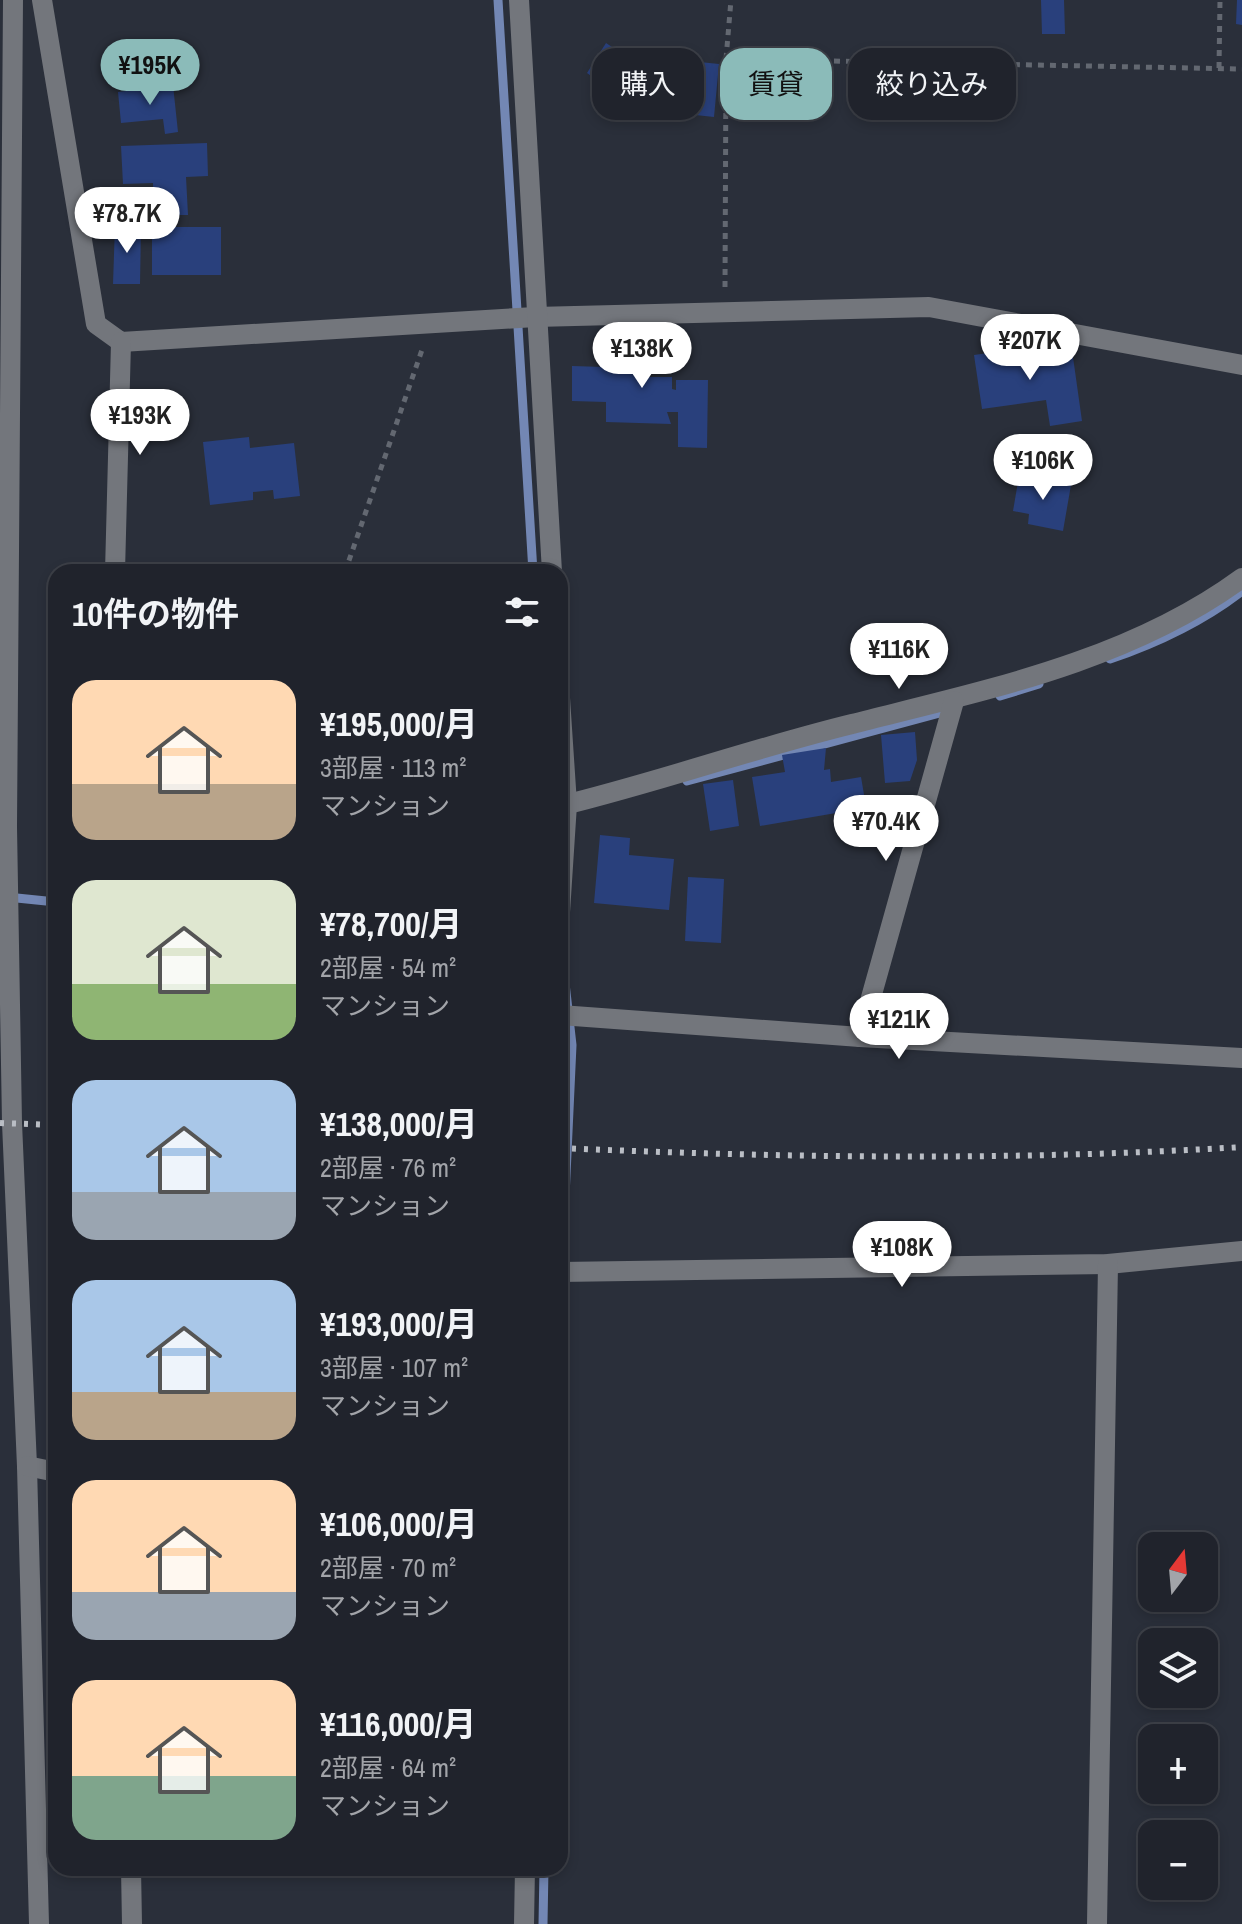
<!DOCTYPE html>
<html lang="ja">
<meta charset="utf-8">
<style>
body{margin:0;font-family:"Archivo Narrow","Noto Sans JP",sans-serif;background:#2d2f38;color:#f1f3f6;height:100vh;display:flex;flex-direction:column;font-size:30px;white-space:nowrap}
*{box-sizing:border-box;margin:0}
p{font-size:26px;color:#a2a4a9}
.icon{flex:none;width:44px;height:44px;fill:none;stroke:currentColor;stroke-width:2;stroke-linecap:round;stroke-linejoin:round}
.map{position:relative;flex:1;overflow:hidden}
.sheet{position:absolute;left:48px;top:564px;width:520px;height:1312px;display:flex;flex-direction:column;background:#20232c;border-radius:24px;box-shadow:0 4px 12px #0003,0 0 0 2px #3d4048}
.sheet>*{flex:none}
.guide{position:absolute;left:592px;top:48px;width:530px;height:72px;display:flex;gap:16px}
.needle{width:52px;rotate:16deg}
.tools{position:absolute;left:1138px;top:1532px;display:grid;gap:16px}
.tools a{display:grid;place-items:center;width:80px;height:80px;border-radius:16px;background:#20232c;box-shadow:0 4px 12px #0003,0 0 0 2px #3d4048;font-size:40px}
.price{position:absolute;translate:-50% -68px;padding:0 18px;border-radius:28px;background:#fff;color:#222;font-size:26px;line-height:52px;filter:drop-shadow(0 2px 4px #0008)}
.price::after{content:'';position:absolute;left:50%;top:48px;width:24px;height:18px;margin-left:-12px;background:inherit;clip-path:polygon(0 0,100% 0,50% 100%)}
.price.active{background:#8bbbb9;color:#111}
ul{padding:0;list-style:none}
li{display:flex;align-items:center;gap:24px;height:200px;padding:0 24px}
li span{display:grid;place-items:center;flex:none;width:224px;height:160px;border-radius:24px;color:#555}
li>.icon{margin-inline-start:auto}
span .icon{width:96px;height:96px;fill:#fffc;stroke-width:1}
li b{font-size:34px}
h2{display:flex;justify-content:space-between;align-items:center;height:96px;padding:0 24px;font-size:34px}
.pill{padding:0 28px;border-radius:24px;background:#20232c;box-shadow:0 4px 12px #0003,0 0 0 2px #3d4048;font-size:28px;line-height:72px}
.pill.active{background:#8bbbb9;color:#111}
.map>svg:first-child{display:block}
.lines{fill:none;stroke-linecap:round;stroke-linejoin:round}
.stream{stroke:#7387b4;stroke-width:9}
.building{fill:#29407c}
.path{stroke:#636871;stroke-width:5;stroke-dasharray:6 6;stroke-linecap:butt}
.minor{stroke:#73767c;stroke-width:20}
.rail{stroke:#babec5;stroke-width:6;stroke-dasharray:4 8;stroke-linecap:butt}
</style>
<div class="map">
<svg width="1242" height="1924" viewBox="0 0 1242 1924">
<rect width="100%" height="100%" fill="#2a2f3a"/>
<g class="lines">
<!-- stream -->
<g class="stream">
<polyline points="498,0 533,572"/>
<path d="M 1110,659 C 1157,643 1202,622 1242,591"/>
<polyline points="1000,696 1039,684"/>
<polyline points="687,781 951,710"/>
<polyline points="7,897 56,902"/>
<polyline points="560,939 572,1045 560,1305"/>
<polyline points="543,1924 544,1868"/>
</g>
</g>
<!-- building -->
<g class="building">
<polygon points="1041,0 1064,0 1065,34 1042,34"/>
<polygon points="1237,0 1242,0 1242,25 1236,24"/>
<polygon points="606,43 624,55 604,85 587,73"/>
<polygon points="150,46 155,82 119,87 113,51"/>
<polygon points="642,56 719,64 714,117 686,114 687,102 638,97"/>
<polygon points="173,85 178,132 165,134 163,119 121,123 118,92"/>
<polygon points="207,143 208,176 186,177 188,215 154,215 153,183 123,184 121,146"/>
<polygon points="148,189 149,210 115,212 114,191"/>
<polygon points="115,226 141,227 140,284 113,284"/>
<rect x="152" y="227" width="69" height="48"/>
<polygon points="605,329 645,330 644,377 672,377 672,389 676,390 676,380 708,380 707,448 678,447 678,412 667,412 671,424 606,422 606,402 572,401 572,366 604,367"/>
<polygon points="1044,345 1046,360 1073,357 1082,421 1050,426 1046,400 982,409 974,355"/>
<polygon points="249,437 250,448 294,443 300,496 274,499 273,490 253,492 253,500 210,505 203,442"/>
<polygon points="1019,476 1071,485 1063,531 1028,524 1029,514 1013,511"/>
<polygon points="915,732 917,760 910,781 885,783 881,735"/>
<polygon points="826,748 824,770 830,769 831,782 861,777 869,824 839,829 836,813 760,826 752,777 785,772 782,755"/>
<polygon points="733,780 739,826 710,831 703,784"/>
<polygon points="600,835 630,838 629,855 674,859 669,910 594,903"/>
<polygon points="688,877 724,879 721,943 685,941"/>
</g>
<g class="lines">
<!-- path -->
<g class="path">
<polyline points="726,59 1242,69"/>
<polyline points="1219,68 1220,0"/>
<polyline points="725,287 726,59 731,0"/>
<polyline points="345,572 423,347"/>
</g>
<!-- minor -->
<g class="minor">
<polyline points="13,0 7,827 12,1123 27,1466 39,1924"/>
<polyline points="42,0 96,324 121,342 535,317 929,307 1242,365"/>
<polyline points="519,0 552,572"/>
<polyline points="115,572 121,342"/>
<polyline points="560,698 567,804 560,912"/>
<path d="M 560,806 C 659,782 754,748 852,724 C 986,690 1129,661 1242,578"/>
<polyline points="560,1015 860,1037 1242,1058"/>
<polyline points="860,1037 954,701"/>
<polyline points="560,1272 1108,1264 1242,1251"/>
<polyline points="27,1466 56,1472"/>
<polyline points="131,1868 132,1924"/>
<polyline points="524,1924 525,1868"/>
<polyline points="1097,1924 1108,1264"/>
</g>
<!-- rail -->
<g class="rail">
<polyline points="0,1123 56,1125"/>
<path d="M 560,1148 C 787,1158 1015,1161 1242,1147"/>
</g>
</g>
</svg>
<div class="tools">
<a><svg class="needle" viewBox="-14 -14 28 28"><path d="M0-13l5 13h-10z" fill="#e53935"/><path d="M0 13l5-13h-10z" fill="#a2a4a9"/></svg></a>
<a><svg class="icon" aria-label="layers" viewBox="0 0 24 24"><path d="M12 4l9 5-9 5-9-5zM3 14l9 5 9-5"/></svg></a>
<a>+</a>
<a>−</a>
</div>
<b class="price active" style="left:150px;top:107px">¥195K</b>
<b class="price" style="left:127px;top:255px">¥78.7K</b>
<b class="price" style="left:1030px;top:382px">¥207K</b>
<b class="price" style="left:642px;top:390px">¥138K</b>
<b class="price" style="left:140px;top:457px">¥193K</b>
<b class="price" style="left:1043px;top:502px">¥106K</b>
<b class="price" style="left:899px;top:691px">¥116K</b>
<b class="price" style="left:886px;top:863px">¥70.4K</b>
<b class="price" style="left:899px;top:1061px">¥121K</b>
<b class="price" style="left:902px;top:1289px">¥108K</b>
<div class="guide">
<a class="pill">購入</a>
<a class="pill active">賃貸</a>
<a class="pill">絞り込み</a>
</div>
<section class="sheet">
<h2>10件の物件<svg class="icon" aria-label="filters" viewBox="0 0 24 24"><path d="M4 7h16M4 17h16"/><circle cx="9" cy="7" r="2"/><circle cx="15" cy="17" r="2"/></svg></h2>
<ul>
<li><span style="background:linear-gradient(#ffd9b3 65%,#b9a48a 0)"><svg class="icon" aria-label="home" viewBox="0 0 24 24"><path d="M3 11l9-7 9 7M6 9v11h12V9"/></svg></span><div><b>¥195,000/月</b><p>3部屋 · 113 m²</p><p>マンション</p></div></li>
<li><span style="background:linear-gradient(#dfe7d0 65%,#8fb573 0)"><svg class="icon" aria-label="home" viewBox="0 0 24 24"><path d="M3 11l9-7 9 7M6 9v11h12V9"/></svg></span><div><b>¥78,700/月</b><p>2部屋 · 54 m²</p><p>マンション</p></div></li>
<li><span style="background:linear-gradient(#a9c7e8 70%,#9aa5b1 0)"><svg class="icon" aria-label="home" viewBox="0 0 24 24"><path d="M3 11l9-7 9 7M6 9v11h12V9"/></svg></span><div><b>¥138,000/月</b><p>2部屋 · 76 m²</p><p>マンション</p></div></li>
<li><span style="background:linear-gradient(#a9c7e8 70%,#b9a48a 0)"><svg class="icon" aria-label="home" viewBox="0 0 24 24"><path d="M3 11l9-7 9 7M6 9v11h12V9"/></svg></span><div><b>¥193,000/月</b><p>3部屋 · 107 m²</p><p>マンション</p></div></li>
<li><span style="background:linear-gradient(#ffd9b3 70%,#9aa5b1 0)"><svg class="icon" aria-label="home" viewBox="0 0 24 24"><path d="M3 11l9-7 9 7M6 9v11h12V9"/></svg></span><div><b>¥106,000/月</b><p>2部屋 · 70 m²</p><p>マンション</p></div></li>
<li><span style="background:linear-gradient(#ffd9b3 60%,#7fa58c 0)"><svg class="icon" aria-label="home" viewBox="0 0 24 24"><path d="M3 11l9-7 9 7M6 9v11h12V9"/></svg></span><div><b>¥116,000/月</b><p>2部屋 · 64 m²</p><p>マンション</p></div></li>
</ul>
</section>
</div>
